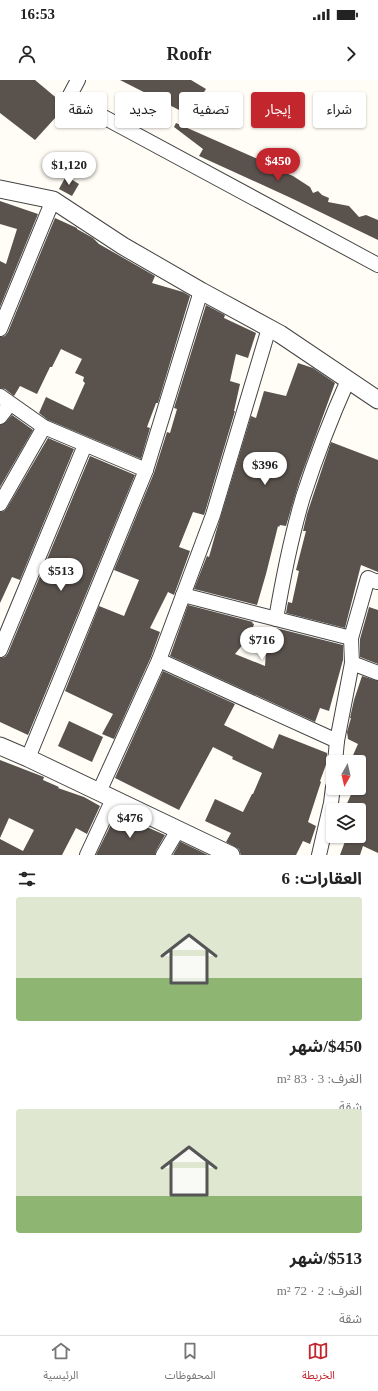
<!DOCTYPE html>
<html lang="ar">
<meta charset="utf-8">
<style>
body{margin:0;font-family:"Times New Roman","Noto Sans Arabic",serif;background:#f2f2f2;color:#222;direction:rtl;height:100vh;display:flex;flex-direction:column;font-size:15px;white-space:nowrap}
*{box-sizing:border-box;margin:0}
p{font-size:13px;color:#767676}
.icon{flex:none;width:22px;height:22px;fill:none;stroke:currentColor;stroke-width:2;stroke-linecap:round;stroke-linejoin:round}
.map{position:relative;height:775px;overflow:hidden;direction:ltr}
.side{display:flex;flex-direction:column;background:#fff;flex:1}
.side>*{flex:none}
.hud{position:absolute;left:12px;top:12px;width:354px;height:36px;direction:rtl;display:flex;gap:8px}
.needle{width:26px;rotate:188deg}
.tools{position:absolute;left:326px;top:675px;display:grid;gap:8px}
.tools a{display:grid;place-items:center;width:40px;height:40px;border-radius:4px;background:#fff;box-shadow:0 1px 3px #0004;font-size:20px}
.price{position:absolute;translate:-50% -34px;padding:0 9px;border-radius:14px;background:#fff;color:#222;font-size:13px;line-height:26px;filter:drop-shadow(0 1px 2px #0008)}
.price::after{content:'';position:absolute;left:50%;top:24px;width:12px;height:9px;margin-left:-6px;background:inherit;clip-path:polygon(0 0,100% 0,50% 100%)}
.price.selected{background:#c4262e;color:#fff}
ul{padding:0;list-style:none}
li{display:grid;align-content:center;gap:8px;height:212px;padding:0 16px}
li span{display:grid;place-items:center;height:124px;border-radius:4px;color:#555}
li>.icon{margin-inline-start:auto}
span .icon{width:72px;height:72px;fill:#fffc;stroke-width:1}
li b{font-size:17px}
h2{display:flex;justify-content:space-between;align-items:center;height:48px;padding:0 16px;font-size:17px}
.pill{padding:0 14px;border-radius:4px;background:#fff;box-shadow:0 1px 3px #0004;font-size:14px;line-height:36px}
.pill.selected{background:#c4262e;color:#fff}
.status{display:flex;justify-content:space-between;align-items:center;height:28px;padding:0 20px;background:#fff;direction:ltr}
.status svg{height:11px;fill:currentColor}
header{display:flex;justify-content:space-between;align-items:center;height:52px;padding:0 16px;background:#fff;font-size:18px;font-weight:700}
.dock{display:flex;justify-content:space-around;align-items:center;height:56px;border-top:1px solid #e0e0e0;background:#fff;font-size:11px;color:#767676}
.dock a{display:grid;justify-items:center;gap:2px}
.dock .selected{color:#c4262e}
.map>svg:first-child{display:block}
.building{fill:#5a524d}
.lines{fill:none;stroke-linecap:round;stroke-linejoin:round}
.minor-casing{stroke:#444;stroke-width:16}
.tertiary-casing{stroke:#444;stroke-width:19}
.minor{stroke:#fff;stroke-width:14}
.tertiary{stroke:#fff;stroke-width:17}
</style>
<div class="status"><b>16:53</b><svg viewBox="0 0 49 12"><path d="M0 12V9h3v3zM5 12V6h3v6zM10 12V3h3v9zM15 12V0h3v12zM26 1h20v11H26zM47 4h2v5h-2z"/></svg></div>
<header><svg class="icon" aria-label="forward" viewBox="0 0 24 24"><path d="M9 5l7 7-7 7"/></svg>Roofr<svg class="icon" aria-label="person" viewBox="0 0 24 24"><circle cx="12" cy="8" r="4"/><path d="M4 21q1-7 8-7t8 7"/></svg></header>
<div class="map">
<svg width="378" height="775" viewBox="0 0 378 775">
<rect width="100%" height="100%" fill="#fffdf5"/>
<!-- building -->
<g class="building">
<polygon points="0,0 35,0 66,26 35,60 0,33"/>
<polygon points="120,0 191,0 206,9 189,35"/>
<polygon points="176,43 260,80 269,88 274,88 293,96 310,107 313,113 318,111 322,115 329,118 328,122 349,126 359,137 366,135 378,140 378,160 291,118 199,76 203,69 174,47"/>
<polygon points="66,96 79,104 72,116 59,109"/>
<polygon points="0,121 38,134 0,227 0,181 6,184 17,149 0,144"/>
<polygon points="55,138 77,148 77,149 93,158 99,164 155,196 152,203 183,212 190,216 158,323 156,323 147,347 150,348 141,379 48,340 39,333 46,317 73,330 85,303 83,301 84,297 75,293 82,279 61,269 52,287 50,287 37,314 20,306 14,316 5,309 0,308 0,257 5,256 8,252"/>
<polygon points="206,225 225,235 224,238 256,253 248,278 236,274 230,301 240,304 234,331 235,331 205,432 204,435 193,432 179,467 190,471 174,515 168,512 150,548 160,552 151,577 114,659 102,654 113,634 65,611 99,526 124,536 139,500 114,490 154,393 167,352 170,353 177,329 174,328"/>
<polygon points="298,283 313,288 335,303 300,399 286,446 280,445 279,447 278,446 266,494 257,525 194,509 207,476 209,477 216,452 251,336 256,338 264,311 286,316"/>
<polygon points="12,335 33,350 0,407 0,345 6,342"/>
<polygon points="48,358 74,369 20,500 12,497 0,523 0,432 4,431 7,428"/>
<polygon points="331,362 378,380 378,492 361,485 345,548 286,533 288,522 292,523 299,491 296,490 306,451 303,451 307,434"/>
<polygon points="90,376 135,395 28,655 0,642 0,578 5,577 8,573"/>
<polygon points="188,525 253,542 252,543 254,544 250,556 235,574 265,586 267,555 276,548 343,565 343,580 329,631 320,628 315,642 170,576"/>
<polygon points="369,527 378,530 378,584 360,577 360,559"/>
<polygon points="163,591 235,624 224,645 273,669 279,654 327,673 327,682 320,701 321,702 308,742 316,746 310,764 303,761 296,775 241,775 239,769 226,762 231,753 205,741 215,719 243,732 252,714 253,714 262,693 232,679 233,677 213,667 179,730 115,698"/>
<polygon points="362,596 378,601 378,773 363,766 360,775 340,775 347,756 359,756 359,730 344,730 354,708 359,708 359,682 350,682 358,664 348,659 347,652 351,638 350,638 354,620"/>
<polygon points="69,641 103,657 92,682 58,666"/>
<polygon points="0,680 44,697 43,700 59,707 58,708 84,717 100,726 87,754 76,748 62,775 0,775 0,759 23,771 34,750 9,738 0,758"/>
<polygon points="116,734 132,742 133,741 165,755 156,771 155,775 96,775"/>
<polygon points="180,762 181,762 208,775 173,775"/>
</g>
<g class="lines">
<defs>
<g id="minor">
<polyline points="78,0 70,15 85,27 378,185"/>
<polyline points="0,249 53,120"/>
<polyline points="0,316 44,347 146,390"/>
<polyline points="0,337 10,324"/>
<polyline points="0,424 44,347"/>
<polyline points="183,515 351,558"/>
<path d="M 276,539 C 283,498 291,457 303,417 C 316,377 331,338 348,300"/>
<polyline points="0,570 85,365"/>
<polyline points="159,580 337,661"/>
<polyline points="352,583 378,593"/>
<polyline points="28,678 146,390 201,211"/>
<polyline points="335,682 337,661 352,583 351,558 368,498 377,502 378,501"/>
<polyline points="99,712 159,580 213,435 269,248"/>
<polyline points="87,775 113,719"/>
<polyline points="163,775 178,750"/>
<polyline points="319,775 331,723 333,707"/>
</g>
<g id="tertiary">
<polyline points="0,109 53,120 123,166 201,211 280,254 378,320"/>
<polyline points="0,666 28,678 231,775"/>
</g>
</defs>
<!-- minor casing -->
<use href="#minor" class="minor-casing"/>
<!-- tertiary casing -->
<use href="#tertiary" class="tertiary-casing"/>
<!-- minor -->
<use href="#minor" class="minor"/>
<!-- tertiary -->
<use href="#tertiary" class="tertiary"/>
</g>
</svg>
<div class="tools">
<a><svg class="needle" viewBox="-14 -14 28 28"><path d="M0-13l5 13h-10z" fill="#e53935"/><path d="M0 13l5-13h-10z" fill="#767676"/></svg></a>
<a><svg class="icon" aria-label="layers" viewBox="0 0 24 24"><path d="M12 4l9 5-9 5-9-5zM3 14l9 5 9-5"/></svg></a>
</div>
<b class="price selected" style="left:278px;top:102px">$450</b>
<b class="price" style="left:69px;top:106px">$1,120</b>
<b class="price" style="left:265px;top:406px">$396</b>
<b class="price" style="left:61px;top:512px">$513</b>
<b class="price" style="left:262px;top:581px">$716</b>
<b class="price" style="left:130px;top:759px">$476</b>
<div class="hud">
<a class="pill">شراء</a>
<a class="pill selected">إيجار</a>
<a class="pill">تصفية</a>
<a class="pill">جديد</a>
<a class="pill">شقة</a>
</div>
</div>
<section class="side">
<h2>العقارات: 6<svg class="icon" aria-label="filters" viewBox="0 0 24 24"><path d="M4 7h16M4 17h16"/><circle cx="9" cy="7" r="2"/><circle cx="15" cy="17" r="2"/></svg></h2>
<ul>
<li><span style="background:linear-gradient(#dfe7d0 65%,#8fb573 0)"><svg class="icon" aria-label="home" viewBox="0 0 24 24"><path d="M3 11l9-7 9 7M6 9v11h12V9"/></svg></span><div><b>$450/شهر</b><p>الغرف: 3 · 83 m²</p><p>شقة</p></div></li>
<li><span style="background:linear-gradient(#dfe7d0 70%,#8fb573 0)"><svg class="icon" aria-label="home" viewBox="0 0 24 24"><path d="M3 11l9-7 9 7M6 9v11h12V9"/></svg></span><div><b>$513/شهر</b><p>الغرف: 2 · 72 m²</p><p>شقة</p></div></li>
</ul>
</section>
<nav class="dock">
<a class="selected"><svg class="icon" aria-label="map" viewBox="0 0 24 24"><path d="M3 6l6-2 6 2 6-2v14l-6 2-6-2-6 2zM9 4v14M15 6v14"/></svg>الخريطة</a>
<a><svg class="icon" aria-label="saved" viewBox="0 0 24 24"><path d="M7 4h10v16l-5-4-5 4z"/></svg>المحفوظات</a>
<a><svg class="icon" aria-label="home" viewBox="0 0 24 24"><path d="M3 11l9-7 9 7M6 9v11h12V9"/></svg>الرئيسية</a>
</nav>
